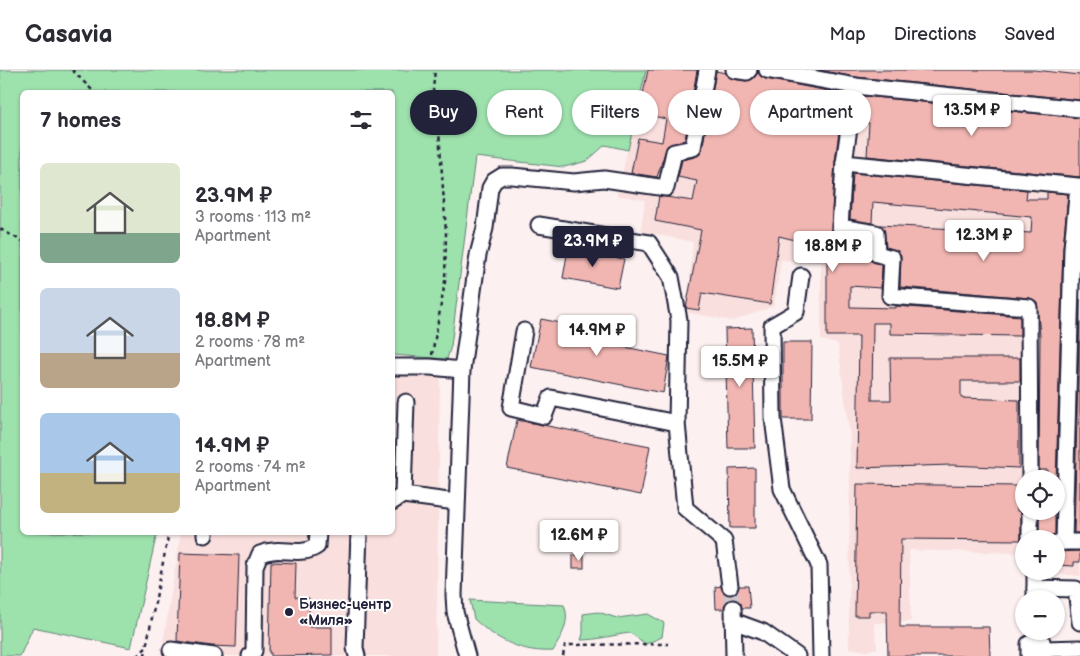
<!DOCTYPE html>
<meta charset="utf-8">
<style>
body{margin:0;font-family:"Balsamiq Sans",sans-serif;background:#f2f2f3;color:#2b2b33;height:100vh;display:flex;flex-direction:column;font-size:19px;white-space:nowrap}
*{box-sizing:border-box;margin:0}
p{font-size:16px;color:#7c7c81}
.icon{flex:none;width:28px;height:28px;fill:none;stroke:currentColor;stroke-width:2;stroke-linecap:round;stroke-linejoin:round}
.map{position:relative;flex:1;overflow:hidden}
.sheet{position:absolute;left:20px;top:20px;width:375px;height:445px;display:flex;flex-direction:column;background:#fff;border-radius:8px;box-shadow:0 1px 4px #0004}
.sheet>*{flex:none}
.top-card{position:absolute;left:410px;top:20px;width:475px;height:45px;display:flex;gap:10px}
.controls{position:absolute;left:1015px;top:400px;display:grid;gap:10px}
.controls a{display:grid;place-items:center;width:50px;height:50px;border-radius:50%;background:#fff;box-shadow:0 1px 4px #0004;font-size:25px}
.price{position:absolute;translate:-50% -42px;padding:0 11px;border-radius:5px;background:#fff;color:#222;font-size:16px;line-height:32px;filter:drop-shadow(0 1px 2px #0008)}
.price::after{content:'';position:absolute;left:50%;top:30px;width:15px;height:11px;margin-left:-8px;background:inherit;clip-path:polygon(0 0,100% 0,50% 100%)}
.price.active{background:#22223b;color:#fff}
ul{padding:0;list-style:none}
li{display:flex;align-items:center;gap:15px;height:125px;padding:0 20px}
li span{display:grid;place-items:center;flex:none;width:140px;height:100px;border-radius:8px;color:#555}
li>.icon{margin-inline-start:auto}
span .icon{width:60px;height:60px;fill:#fffc;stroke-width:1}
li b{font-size:21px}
h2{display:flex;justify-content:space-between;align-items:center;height:60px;padding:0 20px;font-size:21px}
.pill{padding:0 18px;border-radius:22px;background:#fff;box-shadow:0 1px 4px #0004;font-size:18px;line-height:45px}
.pill.active{background:#22223b;color:#fff}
header{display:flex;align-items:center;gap:30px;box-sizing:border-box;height:70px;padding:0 25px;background:#fff;border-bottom:1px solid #e1e1e2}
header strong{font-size:24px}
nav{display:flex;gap:28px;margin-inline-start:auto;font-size:18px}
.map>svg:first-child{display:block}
.built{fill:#f9dfdd;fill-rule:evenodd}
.green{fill:#9de1ad;stroke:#608274}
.building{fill:#f2b6b2;stroke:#22223b}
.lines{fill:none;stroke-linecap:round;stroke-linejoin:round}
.minor-tunnel{stroke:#d0c7cc;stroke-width:15;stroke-dasharray:15 8;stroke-linecap:butt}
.minor-casing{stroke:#22223b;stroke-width:19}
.path{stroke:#22223b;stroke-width:2.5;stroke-dasharray:4 4;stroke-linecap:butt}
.minor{stroke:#fff;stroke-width:15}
.poi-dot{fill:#22223b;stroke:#fff;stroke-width:2}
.labels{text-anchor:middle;stroke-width:4;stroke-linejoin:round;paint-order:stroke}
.poi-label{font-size:14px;font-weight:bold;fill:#22223b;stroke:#fff;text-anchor:start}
</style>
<header>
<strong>Casavia</strong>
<nav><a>Map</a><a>Directions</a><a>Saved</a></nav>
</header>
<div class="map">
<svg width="1080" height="586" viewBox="0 0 1080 586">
<rect width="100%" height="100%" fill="#fcf0f0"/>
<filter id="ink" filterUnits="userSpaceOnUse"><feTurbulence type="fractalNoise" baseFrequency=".02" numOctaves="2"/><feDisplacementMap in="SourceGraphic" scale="10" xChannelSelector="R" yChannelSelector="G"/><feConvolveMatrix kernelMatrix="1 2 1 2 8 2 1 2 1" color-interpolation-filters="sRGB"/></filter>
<g filter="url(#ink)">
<!-- built -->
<g class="built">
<path d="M 646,0 L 1080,0 L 1080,506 L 1045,502 L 1056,501 L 1056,469 L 1024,469 L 1024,483 L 909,480 L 911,551 L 874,553 L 877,578 L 867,581 L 849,578 L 850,368 L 838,274 L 821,270 L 821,192 L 781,190 L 774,236 L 733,251 L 685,242 L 688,231 L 693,172 L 641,161 L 645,130 L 617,125 ZM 1024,409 L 1056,409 L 1056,441 L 1024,441 Z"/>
<polygon points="393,305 437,307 440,309 436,586 161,586 181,463 392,462"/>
</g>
<!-- green -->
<g class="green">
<polygon points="0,0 646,0 628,80 605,75 587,91 564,97 475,87 451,276 447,289 393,285 392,22 22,22 22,462 157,463 131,578 33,557 20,586 0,586"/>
<path d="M 470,530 L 564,535 C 571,551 561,567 553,581 C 523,583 496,570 474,549 Z"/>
<path d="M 598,542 L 617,548 L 648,544 L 664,553 L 662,567 L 646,574 L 630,563 C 612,565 598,570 581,570 L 583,564 L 583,544 Z"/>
</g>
<!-- building -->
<g class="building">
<polygon points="648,0 697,0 685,70 667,76 657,107 631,103 638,68 662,72 666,49 639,43"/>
<polygon points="819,0 1034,0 1080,5 1080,30 856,7"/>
<polygon points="716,1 725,3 732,9 746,11 753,9 758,2 765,9 844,24 835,92 831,160 838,166 867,171 869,189 882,195 881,218 850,216 850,237 896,238 896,236 1020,246 1020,266 890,264 890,253 873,253 872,330 891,330 890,288 1020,288 1020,311 961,311 961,328 1019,330 1019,398 951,395 857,398 859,266 827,266 827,178 779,166 770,234 702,223 699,240 686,238 701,160 655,151 659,126 693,131 697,111 678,107 682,90 695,87 702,80"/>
<polygon points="863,26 1080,48 1080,107 867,86 869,53 859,52"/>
<polygon points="853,103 1027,120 1026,129 1047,129 1047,122 1068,124 1063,178 1056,412 1056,409 1048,409 1048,400 1039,400 1040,266 1037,232 1030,228 900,217 901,185 898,181 886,177 884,159 880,155 1031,163 1032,147 873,132 872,153 850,149"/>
<polygon points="568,179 624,189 618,218 563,208"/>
<polygon points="1080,229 1080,463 1074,463"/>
<polygon points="541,249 607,262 605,273 669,286 663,323 531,297"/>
<polygon points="752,258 755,378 728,378 725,259"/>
<polygon points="783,272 812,272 811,349 783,349"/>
<polygon points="517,350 650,376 641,425 507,398"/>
<polygon points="755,398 755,458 730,458 729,399"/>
<polygon points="857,414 1017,416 1017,441 1021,441 1021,470 901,469 900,557 989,557 990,586 888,586 887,541 869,541 869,546 855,546"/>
<polygon points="1039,441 1055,441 1055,464 1048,469 1039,469"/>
<polygon points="1080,481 1080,492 1074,492 1074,496 1056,495 1056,482"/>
<polygon points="180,483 239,485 236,577 212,576 177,571"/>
<rect x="573" y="485" width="11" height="13"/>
<polygon points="271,492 296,493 295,527 309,528 309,557 332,557 332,585 271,586 271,583 269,583"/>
<polygon points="721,516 723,522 731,525 736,523 739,516 748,516 750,538 742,538 741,533 733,529 728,530 724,539 716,539 715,517"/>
</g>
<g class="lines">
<!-- minor-tunnel -->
<polyline class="minor-tunnel" points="730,516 733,538"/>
<defs>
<g id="minor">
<polyline points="734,0 747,2 749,0"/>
<polyline points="767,0 855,16 844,93 840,157 876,163 877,184 892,188 890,226 1029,237 1030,409"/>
<polyline points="855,16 1080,39"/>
<polyline points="844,93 1078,116 1072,178 1064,472 1056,473"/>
<polyline points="539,155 649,173 671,207 679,250 677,353"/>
<polyline points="801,206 796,242 772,256 773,348 782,419 819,495 821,586"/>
<polyline points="524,261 511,338 544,346 551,328 677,353 685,438 724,471 730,516"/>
<polyline points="392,297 430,297 462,300"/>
<polyline points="403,425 456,432"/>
<polyline points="392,432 403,425 406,332"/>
<polyline points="1030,441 1030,469"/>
<polyline points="205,465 205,462"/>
<polyline points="1064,472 1080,472"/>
<polyline points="1035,518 1076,519 1080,552"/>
<polyline points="1035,527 1035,501"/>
<polyline points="733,538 734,586"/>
<polyline points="733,551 763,562 797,586"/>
<polyline points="1044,579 1080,578"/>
<polyline points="171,580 214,586"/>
<path d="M 250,586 L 254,581 L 255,496 L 260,484 C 281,475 300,488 317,476 L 318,462"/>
<polyline points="357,586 355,578 359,462"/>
<polyline points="467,586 455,542 454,525 462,300 478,185 485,158 490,118 494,111 502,106 512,106 574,112 604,109 666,118 674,82 693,78 707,0"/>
<polyline points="1029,586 1029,574 1036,571 1042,571 1044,586"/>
</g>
</defs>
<!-- minor casing -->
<use href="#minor" class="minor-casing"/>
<!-- path -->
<g class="path">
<polyline points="72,0 94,22"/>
<polyline points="0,159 22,171"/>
<polyline points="432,285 445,212 446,162 439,61 433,19 435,0"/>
<polyline points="137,586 146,578 169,462"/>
<polyline points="145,586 146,578"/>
<polyline points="563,586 565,575 668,574"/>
</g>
<!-- minor -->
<use href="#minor" class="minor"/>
</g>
</g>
<!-- markers -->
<circle class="poi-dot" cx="289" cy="542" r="5"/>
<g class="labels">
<!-- poi labels -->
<g class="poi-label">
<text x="299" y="539">Бизнес-центр<tspan x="299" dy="16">«Миля»</tspan></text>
</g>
</g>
</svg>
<div class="controls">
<a><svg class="icon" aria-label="locate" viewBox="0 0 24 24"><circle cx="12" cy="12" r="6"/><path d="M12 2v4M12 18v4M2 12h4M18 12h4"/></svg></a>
<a>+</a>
<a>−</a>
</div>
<b class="price" style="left:972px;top:67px">13.5M ₽</b>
<b class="price" style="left:984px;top:192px">12.3M ₽</b>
<b class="price active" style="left:593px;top:198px">23.9M ₽</b>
<b class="price" style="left:833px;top:203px">18.8M ₽</b>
<b class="price" style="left:597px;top:287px">14.9M ₽</b>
<b class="price" style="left:740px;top:318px">15.5M ₽</b>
<b class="price" style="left:579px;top:492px">12.6M ₽</b>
<div class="top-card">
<a class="pill active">Buy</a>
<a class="pill">Rent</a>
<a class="pill">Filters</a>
<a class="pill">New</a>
<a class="pill">Apartment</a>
</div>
<section class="sheet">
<h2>7 homes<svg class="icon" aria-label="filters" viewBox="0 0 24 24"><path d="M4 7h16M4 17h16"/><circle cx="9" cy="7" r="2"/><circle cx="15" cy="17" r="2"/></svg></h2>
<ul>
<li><span style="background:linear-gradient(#dfe7d0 70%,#7fa58c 0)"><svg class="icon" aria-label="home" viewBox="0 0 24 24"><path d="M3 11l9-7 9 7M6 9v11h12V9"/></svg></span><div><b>23.9M ₽</b><p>3 rooms · 113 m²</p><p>Apartment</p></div></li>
<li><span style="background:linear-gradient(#c9d6e8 65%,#b9a48a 0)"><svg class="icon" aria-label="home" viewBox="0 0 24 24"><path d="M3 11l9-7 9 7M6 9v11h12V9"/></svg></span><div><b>18.8M ₽</b><p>2 rooms · 78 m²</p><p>Apartment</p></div></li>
<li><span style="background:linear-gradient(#a9c7e8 60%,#c2b280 0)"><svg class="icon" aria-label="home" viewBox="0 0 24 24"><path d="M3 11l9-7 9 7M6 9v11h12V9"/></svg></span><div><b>14.9M ₽</b><p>2 rooms · 74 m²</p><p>Apartment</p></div></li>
</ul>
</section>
</div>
